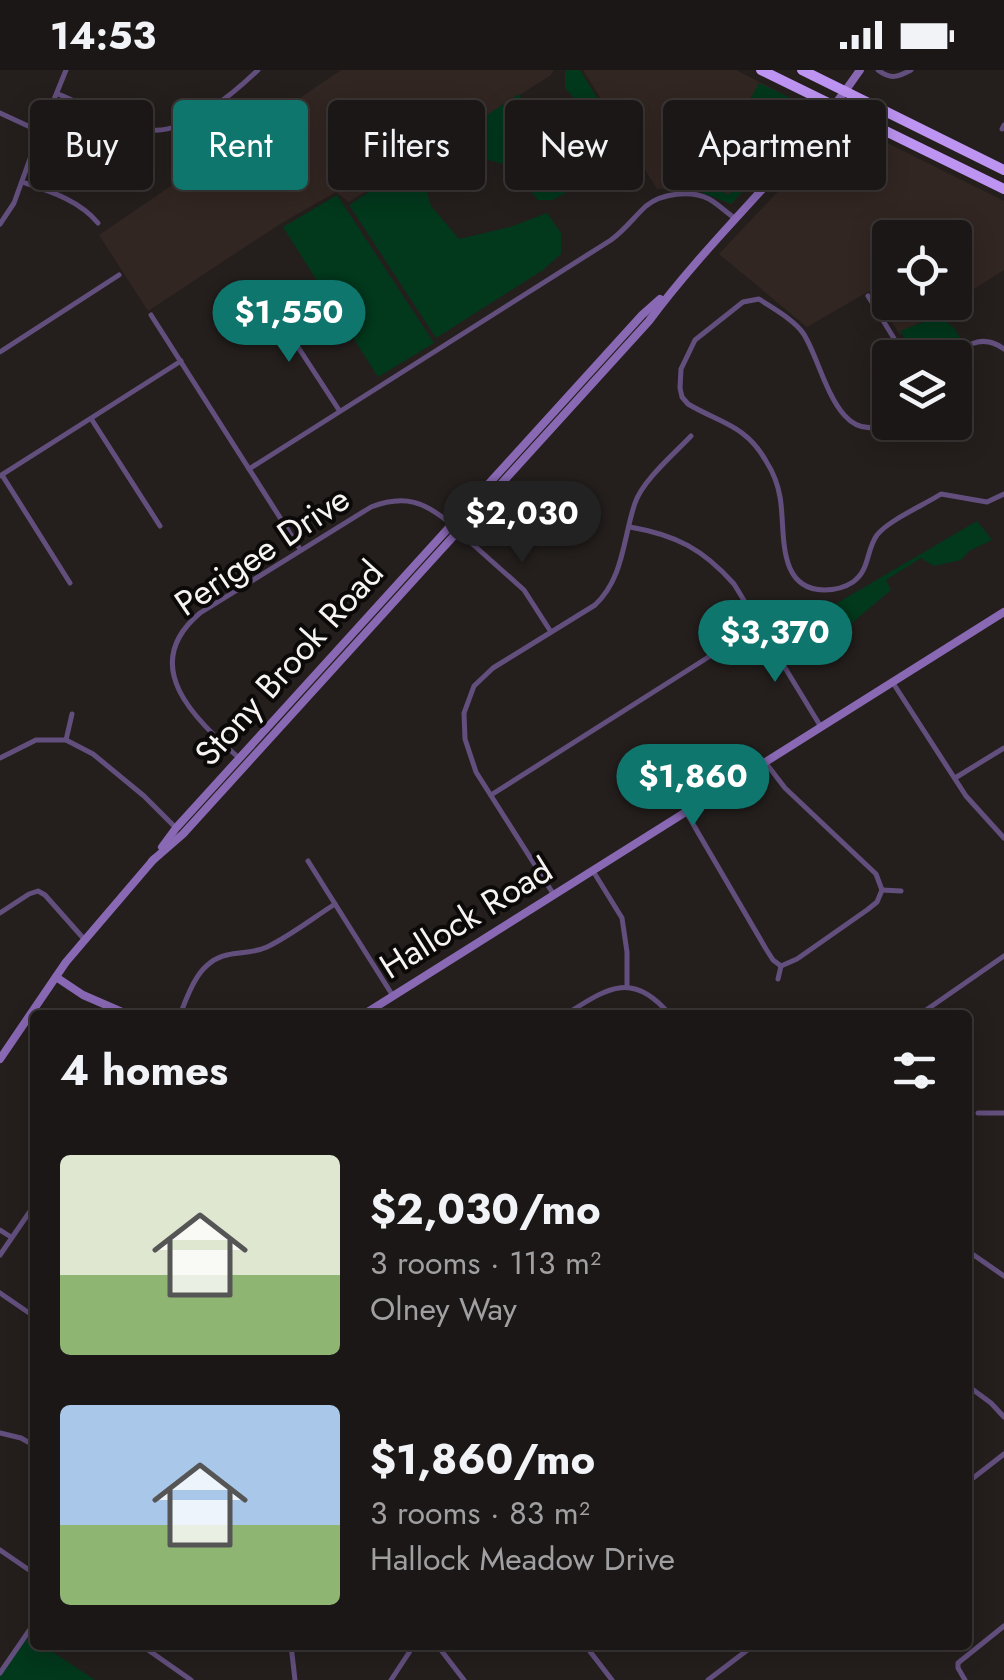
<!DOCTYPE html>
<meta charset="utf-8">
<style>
body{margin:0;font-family:Jost,sans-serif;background:#24201f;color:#f1f3f6;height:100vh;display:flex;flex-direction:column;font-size:38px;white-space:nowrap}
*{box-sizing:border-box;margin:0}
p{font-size:32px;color:#a09fa1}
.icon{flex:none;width:55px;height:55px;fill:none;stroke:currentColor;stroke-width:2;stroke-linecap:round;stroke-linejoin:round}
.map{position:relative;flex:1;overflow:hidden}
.side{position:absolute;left:30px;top:940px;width:942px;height:640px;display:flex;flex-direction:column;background:#1b1716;border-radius:10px;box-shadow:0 5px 25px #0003,0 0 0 2px #393635}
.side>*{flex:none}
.top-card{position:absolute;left:30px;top:30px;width:945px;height:90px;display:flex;gap:20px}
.buttons{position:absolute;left:872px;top:150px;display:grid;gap:20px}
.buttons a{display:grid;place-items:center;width:100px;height:100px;border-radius:10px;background:#1b1716;box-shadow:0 5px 25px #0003,0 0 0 2px #393635;font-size:50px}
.price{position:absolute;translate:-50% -85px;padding:0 22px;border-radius:35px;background:#0f766e;color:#fff;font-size:32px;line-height:65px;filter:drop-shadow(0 2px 5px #0008)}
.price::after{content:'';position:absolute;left:50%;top:60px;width:30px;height:22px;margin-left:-15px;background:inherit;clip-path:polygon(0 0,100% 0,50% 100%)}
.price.active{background:#222;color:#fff}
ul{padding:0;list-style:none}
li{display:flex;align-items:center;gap:30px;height:250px;padding:0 30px}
li span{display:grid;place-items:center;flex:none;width:280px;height:200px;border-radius:10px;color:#555}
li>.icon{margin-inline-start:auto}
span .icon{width:120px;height:120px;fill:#fffc;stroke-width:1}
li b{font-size:42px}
h2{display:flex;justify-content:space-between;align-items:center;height:120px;padding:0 30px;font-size:42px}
.pill{padding:0 35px;border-radius:10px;background:#1b1716;box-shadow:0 5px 25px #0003,0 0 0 2px #393635;font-size:35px;line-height:90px}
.pill.active{background:#0f766e;color:#fff}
.status{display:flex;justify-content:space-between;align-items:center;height:70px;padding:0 50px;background:#1b1716;direction:ltr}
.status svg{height:28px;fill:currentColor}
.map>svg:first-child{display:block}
.built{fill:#322622}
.green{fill:#02381c}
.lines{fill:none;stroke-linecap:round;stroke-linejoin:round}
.street{stroke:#634f7e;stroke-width:5}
.secondary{stroke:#8968b4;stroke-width:8}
.highway{stroke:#bd94f2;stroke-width:10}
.labels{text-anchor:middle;stroke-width:8;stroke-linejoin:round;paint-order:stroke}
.street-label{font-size:35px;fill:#f7f3f2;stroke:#0c0a09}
</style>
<div class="status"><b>14:53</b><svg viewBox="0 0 49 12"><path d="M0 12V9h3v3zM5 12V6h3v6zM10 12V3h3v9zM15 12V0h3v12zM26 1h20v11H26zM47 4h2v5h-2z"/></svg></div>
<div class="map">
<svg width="1004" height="1610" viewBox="0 0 1004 1610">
<rect width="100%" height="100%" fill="#241f1d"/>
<!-- built -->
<g class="built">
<polygon points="341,0 554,0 550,6 349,132 336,122 280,154 148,241 99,165"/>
<polygon points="583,0 736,0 810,38 813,43 731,135 712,123 695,118 657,119"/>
<polygon points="846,55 853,56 1004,131 1004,200 955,231 955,168 890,168 890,232 952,233 900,265 871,220 807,257 719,184 838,58"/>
</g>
<!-- green -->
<g class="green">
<polygon points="565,0 580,0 645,106 622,98 597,54 565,18"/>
<polygon points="759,13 789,27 766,61 755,70 733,56 743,35 748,33"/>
<polygon points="519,24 572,119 553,130 538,130 510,96 489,90 437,97 426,120 431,136 459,169 510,157 547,143 561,163 561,184 543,200 436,268 349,135"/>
<polygon points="795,30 811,39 811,47 774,87 768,87 764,84 764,77"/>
<path d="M 723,74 C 726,95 726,97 739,114 L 743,109 L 745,111 L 743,116 L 748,112 L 749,115 L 731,134 L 693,119 L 694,108 L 695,112 L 721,120 L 728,125 L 738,116 L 730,109 L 722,106 L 726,104 L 721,75 Z"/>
<polygon points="337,125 434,273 378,307 283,157"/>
<polygon points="939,246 954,258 962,271 936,287 915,287 900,261"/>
<polygon points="977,451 992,470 969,481 961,490 934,496 921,488 886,510 891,520 834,568 815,546"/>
<polygon points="26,1565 35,1570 35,1575 42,1575 95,1610 0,1610 0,1603"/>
</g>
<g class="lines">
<!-- street -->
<g class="street">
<path d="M 878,0 C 891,10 898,7 911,0"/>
<path d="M 58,24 C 86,35 123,57 152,60 C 187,63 234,23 258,0"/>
<polyline points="0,43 41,62"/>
<polyline points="1002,59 1004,55"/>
<path d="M 22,112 C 49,121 79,130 98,153"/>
<polyline points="0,154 14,133 31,86 66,0"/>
<polyline points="868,226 906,288"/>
<polyline points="268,231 339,340"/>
<polyline points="151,245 300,479"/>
<polyline points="0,282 119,205"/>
<path d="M 947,288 C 968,275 982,263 1004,279"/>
<polyline points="92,350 160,456"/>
<path d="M 890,351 C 836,383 823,292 803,263 C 793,249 772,238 759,229 L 743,232 L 695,270 L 681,299 L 680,318 L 682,327 L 688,334 C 720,353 746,355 766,391 C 773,402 778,415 780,427 C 786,459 775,519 824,520 C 835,520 844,518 853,512 C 870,500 866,480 877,465 C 889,450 924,435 941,424 L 987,432 L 1004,424"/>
<path d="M 249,399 L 611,170 C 625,160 634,147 646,136 C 662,123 691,120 709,129 C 718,134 727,143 736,149"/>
<polyline points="2,405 70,513"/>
<polyline points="0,406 181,291"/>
<path d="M 630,457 C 676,465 703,479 734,514 L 821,657"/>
<polyline points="459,462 524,520 551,562"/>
<polyline points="893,613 966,726 1004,768"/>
<polyline points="66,670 72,644"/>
<polyline points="0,688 36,670 66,670 93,684 144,726 175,757"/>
<path d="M 239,688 C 195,649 137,596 200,543 L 371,437 C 405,424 425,432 451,454"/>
<polyline points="765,692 785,718 876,804 882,820"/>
<polyline points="955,708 1004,678"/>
<polyline points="491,725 759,555"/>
<polyline points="686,742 766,879 773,890 781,896"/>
<polyline points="308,791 393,926"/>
<polyline points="593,801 622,848 627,882 627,917"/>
<polyline points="882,820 901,821"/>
<path d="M 554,825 L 476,702 L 465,669 L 464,643 L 474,616 L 493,598 L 595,535 C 624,508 623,468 635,433 C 643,410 674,384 691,366"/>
<polyline points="0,843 29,824 38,821 45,825 84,869"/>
<polyline points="781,896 797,889 867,840 877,832 882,820"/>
<polyline points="778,909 781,896"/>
<path d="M 180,945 C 189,921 199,891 227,885 C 241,882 254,883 267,877 C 290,866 313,848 335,834"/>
<path d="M 565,945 C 606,919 632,899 670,945"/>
<polyline points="919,945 1004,886"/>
<polyline points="978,1043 1004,1043"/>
<polyline points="0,1160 11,1167"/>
<polyline points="968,1181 1004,1206"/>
<polyline points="0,1185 35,1134"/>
<polyline points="0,1223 35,1247"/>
<polyline points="968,1316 991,1333 1004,1347"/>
<polyline points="0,1363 21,1368 35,1376"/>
<polyline points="968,1412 1004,1384"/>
<polyline points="0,1480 35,1504"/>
<polyline points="141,1575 191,1610"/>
<polyline points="291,1575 295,1610"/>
<polyline points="437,1575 464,1610"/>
<polyline points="585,1575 612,1610"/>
<polyline points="0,1603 35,1552"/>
<polyline points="391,1610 414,1575"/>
<polyline points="708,1610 754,1575"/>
<polyline points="965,1610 958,1598 958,1593 1004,1556"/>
</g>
<!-- secondary -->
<g class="secondary">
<polyline points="162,777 176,758 642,245 660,229"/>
<path d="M 152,791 L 183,764 L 649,251 C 714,163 798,91 860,0"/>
<polyline points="56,907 83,925 129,945"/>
<polyline points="363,945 1004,542"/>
<polyline points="0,989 66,892 154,789"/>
</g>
<!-- highway -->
<g class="highway">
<polyline points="761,0 1004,119"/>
<polyline points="802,0 1004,100"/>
</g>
</g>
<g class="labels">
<!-- street labels -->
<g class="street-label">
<text transform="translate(262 481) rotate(-34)" y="12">Perigee Drive</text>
<text transform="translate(289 593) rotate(-48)" y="12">Stony Brook Road</text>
<text transform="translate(466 848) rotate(-32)" y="12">Hallock Road</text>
</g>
</g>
</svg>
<div class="buttons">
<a><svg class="icon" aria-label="locate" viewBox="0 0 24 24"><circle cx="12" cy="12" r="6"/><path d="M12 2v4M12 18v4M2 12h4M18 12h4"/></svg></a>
<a><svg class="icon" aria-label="layers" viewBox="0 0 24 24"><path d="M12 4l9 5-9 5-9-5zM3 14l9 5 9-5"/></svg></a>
</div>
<b class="price" style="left:289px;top:295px">$1,550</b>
<b class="price active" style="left:522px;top:496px">$2,030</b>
<b class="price" style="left:775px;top:615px">$3,370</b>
<b class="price" style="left:693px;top:759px">$1,860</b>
<div class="top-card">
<a class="pill">Buy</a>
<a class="pill active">Rent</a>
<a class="pill">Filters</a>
<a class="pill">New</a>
<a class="pill">Apartment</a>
</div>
<section class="side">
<h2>4 homes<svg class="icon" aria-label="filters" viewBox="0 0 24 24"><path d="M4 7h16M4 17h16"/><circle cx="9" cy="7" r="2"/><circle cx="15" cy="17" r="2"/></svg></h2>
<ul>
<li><span style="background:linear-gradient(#dfe7d0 60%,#8fb573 0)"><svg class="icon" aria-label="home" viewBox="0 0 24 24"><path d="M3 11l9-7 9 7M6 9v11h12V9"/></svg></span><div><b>$2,030/mo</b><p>3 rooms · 113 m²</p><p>Olney Way</p></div></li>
<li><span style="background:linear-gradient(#a9c7e8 60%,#8fb573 0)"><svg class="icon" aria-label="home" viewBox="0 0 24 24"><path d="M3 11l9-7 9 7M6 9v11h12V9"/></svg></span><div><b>$1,860/mo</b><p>3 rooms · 83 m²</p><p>Hallock Meadow Drive</p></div></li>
</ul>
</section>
</div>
